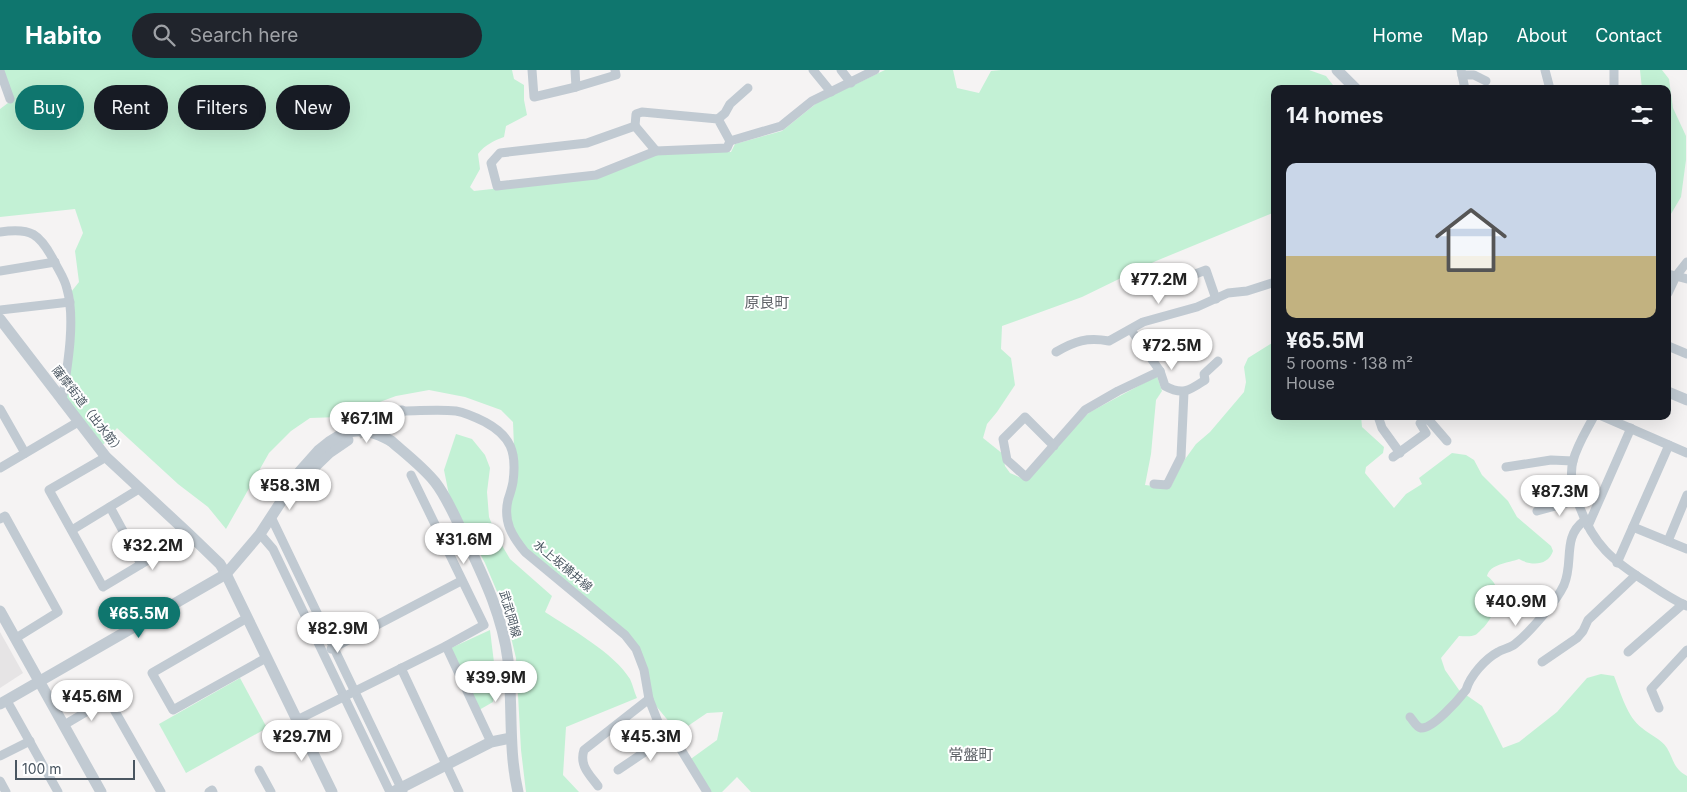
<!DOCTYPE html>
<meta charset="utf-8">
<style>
body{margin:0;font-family:Inter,"Noto Sans JP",sans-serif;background:#20242c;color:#f1f3f6;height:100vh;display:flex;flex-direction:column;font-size:19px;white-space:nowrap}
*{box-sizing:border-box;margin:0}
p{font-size:16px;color:#9ea1a6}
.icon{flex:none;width:28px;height:28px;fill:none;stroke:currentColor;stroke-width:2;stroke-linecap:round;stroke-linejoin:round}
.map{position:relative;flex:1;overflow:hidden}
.details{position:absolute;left:1271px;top:15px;width:400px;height:335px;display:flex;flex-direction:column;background:#171b24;border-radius:10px;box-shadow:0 5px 20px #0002}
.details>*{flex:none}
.hud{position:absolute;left:15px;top:15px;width:475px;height:45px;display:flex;gap:10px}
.scale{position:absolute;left:15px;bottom:12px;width:120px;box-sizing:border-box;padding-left:5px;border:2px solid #4a5661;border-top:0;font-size:14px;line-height:18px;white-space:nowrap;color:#4a5661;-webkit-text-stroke:4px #fff;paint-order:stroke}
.price{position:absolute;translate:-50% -42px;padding:0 11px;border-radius:18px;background:#fff;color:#222;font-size:16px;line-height:32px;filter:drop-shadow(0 1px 2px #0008)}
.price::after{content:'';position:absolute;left:50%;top:30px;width:15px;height:11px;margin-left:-8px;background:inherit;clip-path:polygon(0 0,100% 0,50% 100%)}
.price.selected{background:#0f766e;color:#fff}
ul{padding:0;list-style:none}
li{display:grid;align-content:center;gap:10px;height:265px;padding:0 15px}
li span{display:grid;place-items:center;height:155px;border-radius:10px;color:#555}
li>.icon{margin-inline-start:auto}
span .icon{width:90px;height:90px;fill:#fffc;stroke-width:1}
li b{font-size:21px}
h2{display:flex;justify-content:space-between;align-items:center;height:60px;padding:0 15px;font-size:21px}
.tag{padding:0 18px;border-radius:22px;background:#171b24;box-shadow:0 5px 20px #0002;font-size:18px;line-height:45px}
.tag.selected{background:#0f766e;color:#fff}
header{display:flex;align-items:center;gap:30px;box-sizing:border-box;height:70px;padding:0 25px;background:#0f766e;color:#fff}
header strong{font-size:24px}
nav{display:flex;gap:28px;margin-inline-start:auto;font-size:18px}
.search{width:350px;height:45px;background:#20242c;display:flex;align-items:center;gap:12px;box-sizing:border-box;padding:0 18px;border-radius:28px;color:#9ea1a6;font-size:19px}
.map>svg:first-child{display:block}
.education{fill:#e6e4e5}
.green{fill:#c3f1d5}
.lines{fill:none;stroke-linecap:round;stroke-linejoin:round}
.tertiary-tunnel{stroke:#caccce;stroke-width:11;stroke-dasharray:11 5.5;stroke-linecap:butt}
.minor{stroke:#c1cad2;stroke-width:9}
.tertiary{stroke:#c1cad2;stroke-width:11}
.tertiary-bridge{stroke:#c1cad2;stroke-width:11}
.labels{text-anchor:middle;stroke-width:4;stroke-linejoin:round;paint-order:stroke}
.street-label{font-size:12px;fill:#4a5661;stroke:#fff}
.quarter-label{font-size:15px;fill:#5f6368;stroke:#fff}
</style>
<header>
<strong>Habito</strong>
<div class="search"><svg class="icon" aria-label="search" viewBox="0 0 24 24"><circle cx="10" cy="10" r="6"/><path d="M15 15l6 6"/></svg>Search here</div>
<nav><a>Home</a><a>Map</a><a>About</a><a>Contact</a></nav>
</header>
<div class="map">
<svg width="1687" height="722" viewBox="0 0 1687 722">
<rect width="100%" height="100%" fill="#f5f3f3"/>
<!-- education -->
<polygon class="education" points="0,562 23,603 0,618"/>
<!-- green -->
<g class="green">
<path d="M 1,0 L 512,0 L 514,9 L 524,15 L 524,30 L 527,45 L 506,56 L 504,67 C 493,71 485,75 478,84 L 480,99 L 470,117 L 474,121 L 597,107 L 657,84 L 709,81 L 731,82 L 735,74 L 782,61 L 818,32 L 885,0 L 953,0 L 957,18 L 979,23 L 991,1 L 1001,0 L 1309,0 L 1326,6 L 1336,19 L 1275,19 L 1275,142 L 1156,191 L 1082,227 L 1002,256 L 1001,279 L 1011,288 L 1015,315 L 997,342 L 987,354 L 983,368 L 1003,384 L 1005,396 L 1010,403 L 1026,410 L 1079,351 L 1090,342 L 1157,306 L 1162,321 L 1156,330 L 1151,384 L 1145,415 L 1170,418 L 1183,392 L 1196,374 L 1210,362 L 1244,322 L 1246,312 L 1244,297 L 1248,288 L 1275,271 L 1275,346 L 1361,346 L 1362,357 L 1384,377 L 1383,383 L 1366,397 L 1365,403 L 1394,438 L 1406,424 L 1422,414 L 1419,408 L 1452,383 L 1466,385 L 1474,390 L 1482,405 L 1508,431 L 1517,447 L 1551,476 L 1553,481 C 1548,496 1531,496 1519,489 C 1508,493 1490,494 1487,506 C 1506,519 1496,543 1484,557 C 1481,559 1478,564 1475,565 C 1471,567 1464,566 1459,566 L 1441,588 L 1445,600 L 1459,620 L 1482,636 L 1503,678 L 1519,672 L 1557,642 L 1587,608 L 1601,604 L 1614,606 C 1621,623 1627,647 1642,658 C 1650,665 1661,669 1667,678 C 1674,690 1673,698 1687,706 L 1687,722 L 751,722 L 737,707 L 722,722 L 708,722 L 688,691 L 717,670 L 723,642 L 707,643 L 682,660 L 675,659 L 652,631 L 633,572 L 532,490 L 508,456 L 514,377 L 513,352 L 501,340 L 465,327 L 429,320 L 396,326 L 339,347 L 310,348 L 291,361 L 269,383 L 226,459 L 208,437 L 178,414 L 117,358 L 102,376 L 64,330 L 71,222 L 79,212 L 75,181 L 83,163 L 75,139 L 0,147 L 0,39 L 12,30 Z"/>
<polygon points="1640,0 1662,0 1669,9 1673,38 1686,66 1686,90 1681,127 1668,149 1668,19 1642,19"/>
<path d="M 456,364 L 472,369 L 485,385 L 490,398 L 487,422 L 489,447 L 497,467 L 510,489 L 552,526 L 545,542 C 571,559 614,583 630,609 C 633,615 634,622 637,628 L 566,657 L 563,705 L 579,722 L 526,722 L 521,680 L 516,588 L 504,538 L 485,493 L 449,425 L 444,400 Z"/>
<polygon points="490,560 495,601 493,632 479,640 451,578"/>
<polygon points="240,608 267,658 186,703 159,654"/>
</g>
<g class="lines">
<!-- tertiary-tunnel -->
<polyline class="tertiary-tunnel" points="358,364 376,354"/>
<!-- minor -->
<g class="minor">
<polyline points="532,0 534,27 576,17 616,5 615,0"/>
<polyline points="575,0 576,17"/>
<polyline points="813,0 831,22"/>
<polyline points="841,0 851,13"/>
<polyline points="1461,0 1465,19"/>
<polyline points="1545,0 1550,19"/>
<polyline points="1614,0 1614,19"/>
<polyline points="0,1 10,29"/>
<polyline points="1462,5 1474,5 1486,11"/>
<polygon points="642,42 718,49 730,71 727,78 656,81 596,105 497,116 491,93 500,83 587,73 635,56 636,44"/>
<polyline points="718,49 725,43 730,34 748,18"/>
<polyline points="635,56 656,81"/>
<polyline points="730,71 781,56 812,31 875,0"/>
<path d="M 0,162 C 31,157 40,164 54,191 C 59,201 65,209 67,219 C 76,250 67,299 62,331"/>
<polyline points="0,201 55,192"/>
<polyline points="1668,204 1687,209"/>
<polyline points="1190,206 1206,200 1216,229"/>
<polyline points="1668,223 1676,206 1687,192"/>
<polyline points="0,240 70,232"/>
<path d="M 1131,260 L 1160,301 L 1165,316 C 1183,326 1190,320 1205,310 L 1204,304 L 1218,291"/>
<polyline points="1668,276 1687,284"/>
<path d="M 1056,282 C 1075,271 1087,267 1109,271 L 1143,252 L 1197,237 L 1228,223 L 1247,221 L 1275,212"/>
<polyline points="0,339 25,383"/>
<path d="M 402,341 C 420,341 438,339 456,341 C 467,343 475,347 485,352 C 511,366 517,382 513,412 C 512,418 510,424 508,430 C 503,452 512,466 525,482 L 625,565 L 636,579 L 644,600 L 649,629 L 658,652 L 680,678 L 707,722"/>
<polyline points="1378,346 1382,358 1400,383"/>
<path d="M 1594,346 C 1587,360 1577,375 1573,391 C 1569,406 1573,421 1579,435 C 1593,475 1613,491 1648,513 C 1660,521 1673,530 1687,536"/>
<polyline points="1602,346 1687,383"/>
<polyline points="1428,349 1447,371"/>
<polyline points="1054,376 1025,347 1003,369 1007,390 1026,407 1085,340 1118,321 1160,301"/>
<polyline points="106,387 49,420 103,517 190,465"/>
<polyline points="1393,387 1426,363 1420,353 1433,346"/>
<polyline points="1506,397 1551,390 1573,391"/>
<polyline points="0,398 78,352"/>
<polyline points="1154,414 1167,415 1181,387 1184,322"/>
<polyline points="110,437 141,494"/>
<polyline points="1537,441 1577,430"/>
<polyline points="271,447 403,722"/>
<polyline points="0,449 5,446 58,542 16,568"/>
<polyline points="1588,456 1631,358"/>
<polyline points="1633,457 1687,479"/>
<polyline points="72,460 139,419"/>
<polyline points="260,464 273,479 390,722"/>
<polyline points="1668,471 1687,425"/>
<polyline points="1617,493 1669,375"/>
<polyline points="247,548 152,603 173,640 266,588"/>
<polyline points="446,576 491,672"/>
<polyline points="331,579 461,511"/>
<polyline points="1628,582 1683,534"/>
<polyline points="1542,592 1577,568 1583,561 1588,550 1636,505"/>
<polyline points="401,598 459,722"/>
<polyline points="7,631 58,722"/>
<polyline points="1659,638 1651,619 1687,580"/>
<path d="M 1410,647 C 1413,650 1416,657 1421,658 C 1433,659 1459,629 1466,620 C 1470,606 1485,589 1498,582 C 1503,579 1510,578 1515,574 C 1530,562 1556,532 1564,515 C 1574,492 1562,467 1584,451"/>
<polyline points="297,650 446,576 484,555 411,405"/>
<polyline points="64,655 108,629 161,722"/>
<polyline points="0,686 30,671"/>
<polyline points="259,700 271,722"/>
<polyline points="618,700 670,665"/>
<polyline points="0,711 6,722"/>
<path d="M 598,716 C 589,704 579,695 584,680 L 649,629"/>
<polyline points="209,722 212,720 213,722"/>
</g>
<!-- tertiary -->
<g class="tertiary">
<polyline points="1337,0 1356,19"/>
<polyline points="0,249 106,387 190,465 220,494 226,504 332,722"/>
<polyline points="1668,322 1687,330"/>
<path d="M 391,371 C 406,384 423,397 435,412 C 446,426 453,443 461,459 C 481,502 502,542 508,590 C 513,634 508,679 518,722"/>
<polyline points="302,409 329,383 348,370"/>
<polyline points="0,541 101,722"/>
<polyline points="0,634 226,504 260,464 288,421 295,407 319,380 329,372 360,353 386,343 402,341"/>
<polyline points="393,722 491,672 511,668"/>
</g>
<!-- tertiary-bridge -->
<path class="tertiary-bridge" d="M 346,363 C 363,358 375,362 391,371"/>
</g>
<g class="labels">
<!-- street labels -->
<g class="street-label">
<text transform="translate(88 340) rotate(52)" y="4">薩摩街道（出水筋）</text>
<text transform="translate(563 496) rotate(40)" y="4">水上坂横井線</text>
<text transform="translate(510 544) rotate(74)" y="4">武武岡線</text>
</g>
<!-- quarter labels -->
<g class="quarter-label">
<text x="767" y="238">原良町</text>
<text x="971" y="690">常盤町</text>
</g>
</g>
</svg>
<div class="scale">100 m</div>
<b class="price" style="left:1159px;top:235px">¥77.2M</b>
<b class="price" style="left:1172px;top:301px">¥72.5M</b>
<b class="price" style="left:367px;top:374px">¥67.1M</b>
<b class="price" style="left:290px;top:441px">¥58.3M</b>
<b class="price" style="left:1560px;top:447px">¥87.3M</b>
<b class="price" style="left:464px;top:495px">¥31.6M</b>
<b class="price" style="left:153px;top:501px">¥32.2M</b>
<b class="price" style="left:1516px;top:557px">¥40.9M</b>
<b class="price selected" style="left:139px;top:569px">¥65.5M</b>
<b class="price" style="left:338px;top:584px">¥82.9M</b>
<b class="price" style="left:496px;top:633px">¥39.9M</b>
<b class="price" style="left:92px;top:652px">¥45.6M</b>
<b class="price" style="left:302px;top:692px">¥29.7M</b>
<b class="price" style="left:651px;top:692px">¥45.3M</b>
<div class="hud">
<a class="tag selected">Buy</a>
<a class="tag">Rent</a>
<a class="tag">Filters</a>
<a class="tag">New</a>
</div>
<section class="details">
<h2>14 homes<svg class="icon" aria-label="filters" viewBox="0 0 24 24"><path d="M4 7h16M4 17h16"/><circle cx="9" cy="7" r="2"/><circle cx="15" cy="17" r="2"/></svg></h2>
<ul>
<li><span style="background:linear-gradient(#c9d6e8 60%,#c2b280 0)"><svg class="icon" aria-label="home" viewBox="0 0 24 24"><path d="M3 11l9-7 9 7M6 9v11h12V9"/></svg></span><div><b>¥65.5M</b><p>5 rooms · 138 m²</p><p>House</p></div></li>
</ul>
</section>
</div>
